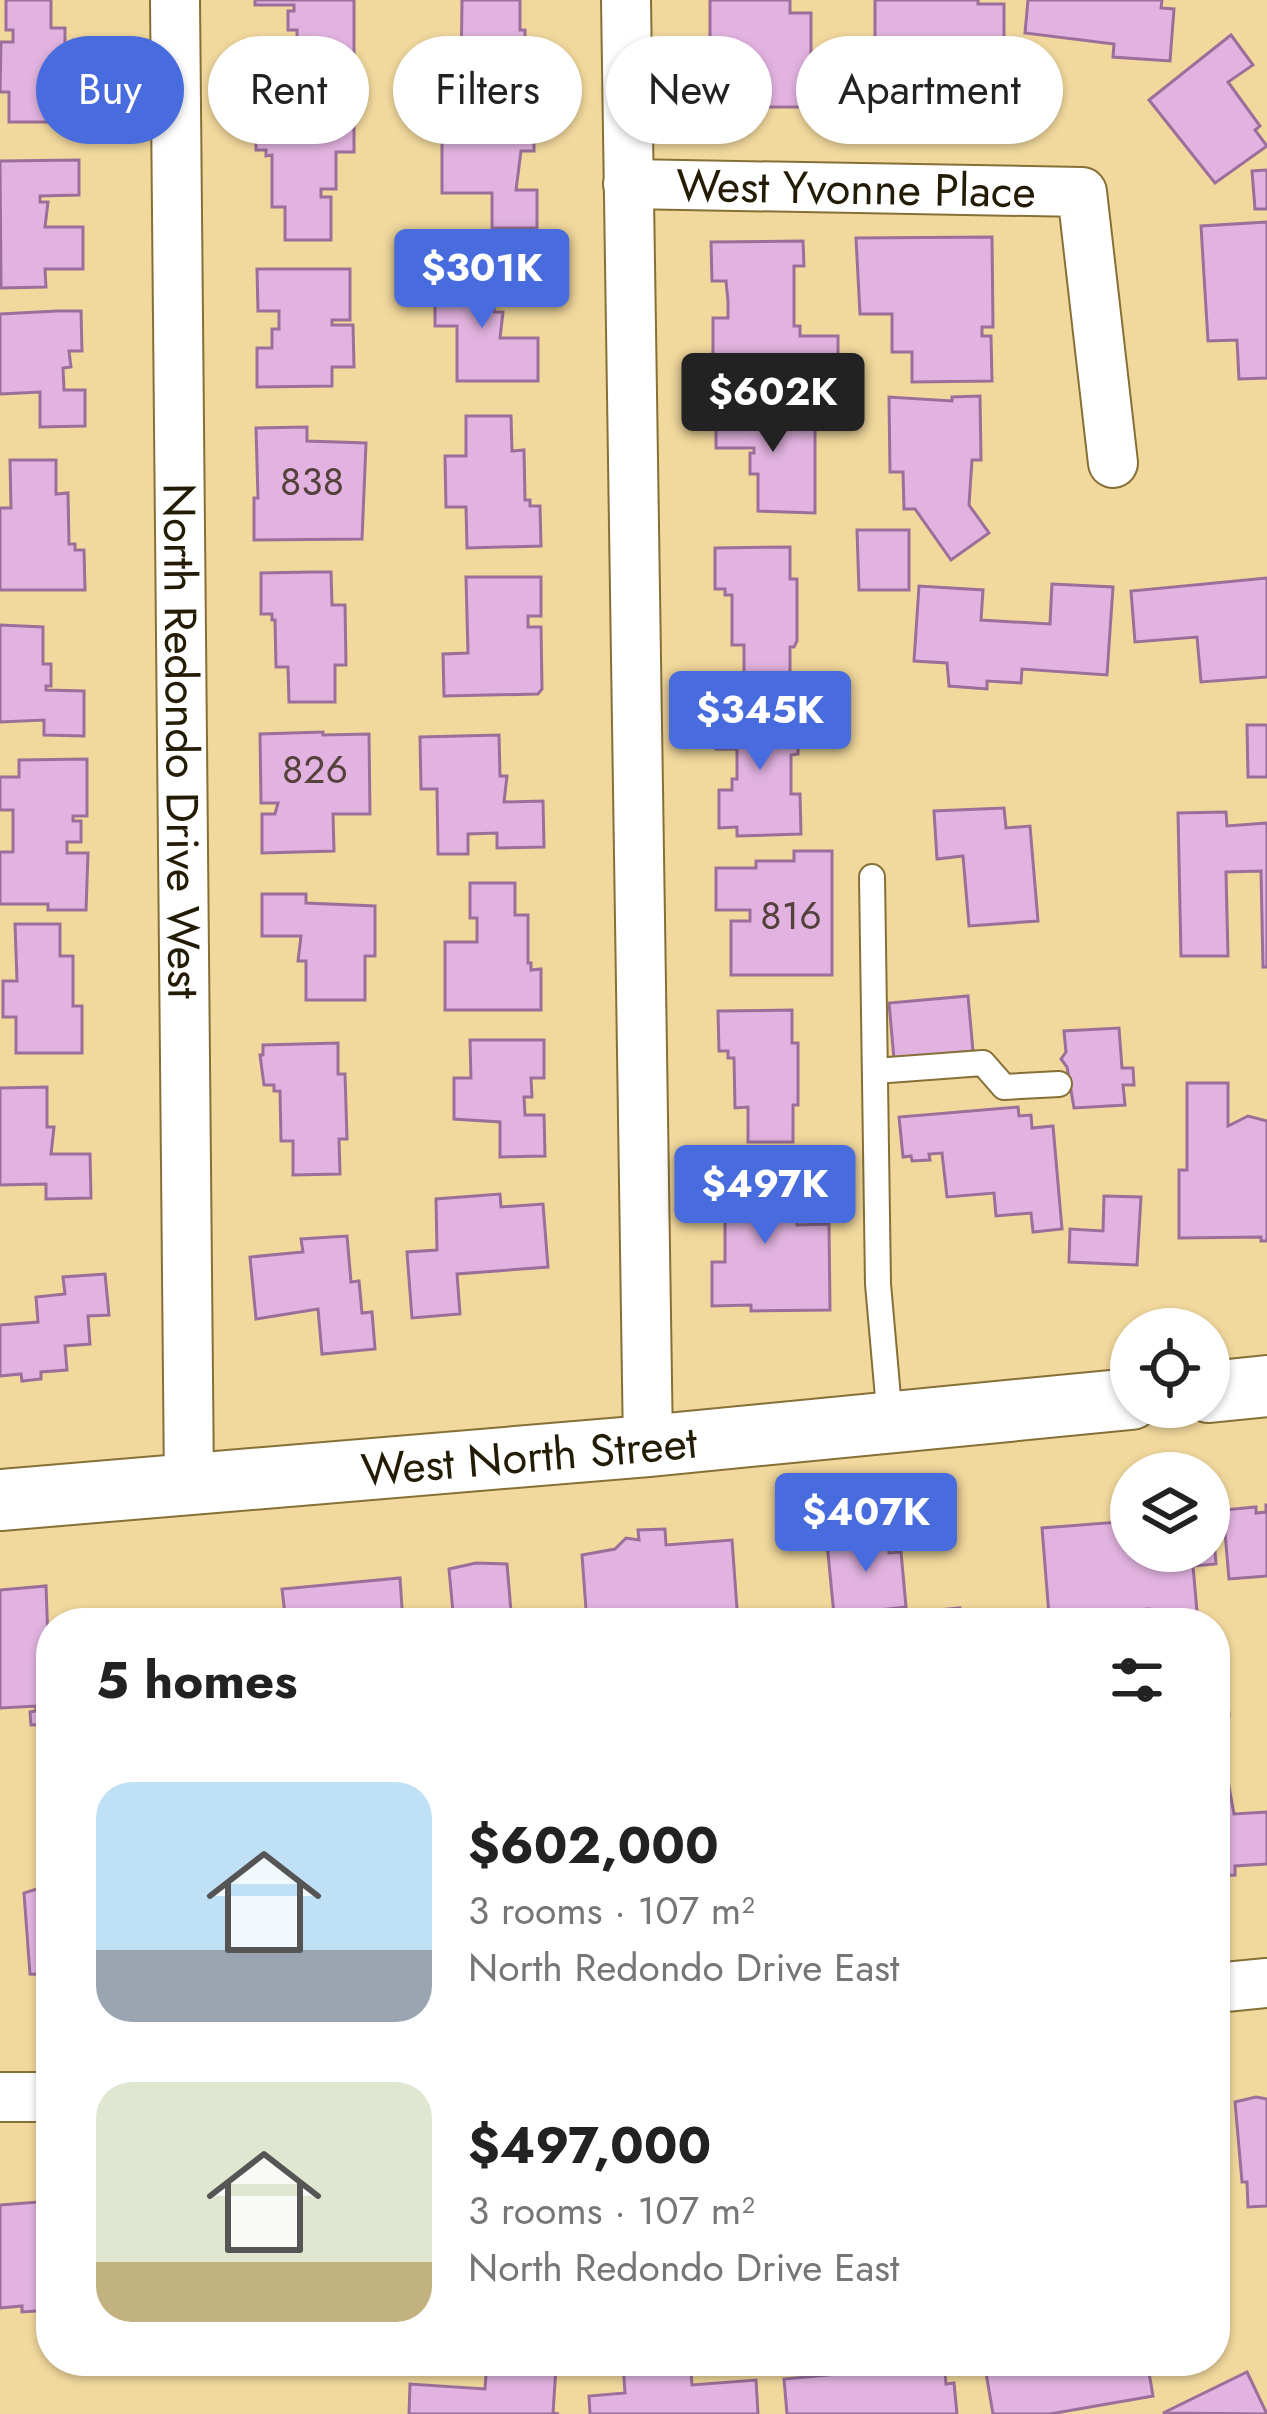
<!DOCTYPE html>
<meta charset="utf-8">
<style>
body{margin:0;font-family:Jost,sans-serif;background:#f6f6f6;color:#222;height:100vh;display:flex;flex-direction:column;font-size:45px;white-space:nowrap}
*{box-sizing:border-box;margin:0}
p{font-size:39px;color:#767676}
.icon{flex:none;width:66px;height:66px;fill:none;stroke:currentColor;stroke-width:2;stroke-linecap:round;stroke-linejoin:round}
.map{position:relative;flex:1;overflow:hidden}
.side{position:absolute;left:36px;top:1608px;width:1194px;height:768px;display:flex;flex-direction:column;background:#fff;border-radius:48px;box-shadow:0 3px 9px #0004}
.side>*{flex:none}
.top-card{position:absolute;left:36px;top:36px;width:1197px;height:108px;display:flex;gap:24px}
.tools{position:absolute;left:1110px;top:1308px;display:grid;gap:24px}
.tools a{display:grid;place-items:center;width:120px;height:120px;border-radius:50%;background:#fff;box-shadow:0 3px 9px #0004;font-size:60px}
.price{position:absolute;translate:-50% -102px;padding:0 27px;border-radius:12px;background:#486bde;color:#fff;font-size:39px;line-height:78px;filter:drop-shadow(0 3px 6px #0008)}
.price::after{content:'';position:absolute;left:50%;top:72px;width:36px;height:27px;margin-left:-18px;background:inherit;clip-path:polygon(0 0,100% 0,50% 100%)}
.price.selected{background:#222;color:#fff}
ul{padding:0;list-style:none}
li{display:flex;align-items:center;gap:36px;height:300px;padding:0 60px}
li span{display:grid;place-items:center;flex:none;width:336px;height:240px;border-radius:36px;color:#555}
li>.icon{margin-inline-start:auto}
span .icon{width:144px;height:144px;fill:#fffc;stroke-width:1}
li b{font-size:51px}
h2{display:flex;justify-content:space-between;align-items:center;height:144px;padding:0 60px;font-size:51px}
.tag{padding:0 42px;border-radius:54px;background:#fff;box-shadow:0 3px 9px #0004;font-size:42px;line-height:108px}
.tag.selected{background:#486bde;color:#fff}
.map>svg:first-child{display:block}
.building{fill:#e2b3e0;stroke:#9b6f9a;stroke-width:3}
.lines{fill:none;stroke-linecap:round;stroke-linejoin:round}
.service-casing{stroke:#877037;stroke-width:28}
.minor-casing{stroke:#877037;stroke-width:52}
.tertiary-casing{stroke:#877037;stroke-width:64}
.service{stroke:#fff;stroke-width:24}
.minor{stroke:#fff;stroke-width:48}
.tertiary{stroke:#fff;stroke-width:60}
.labels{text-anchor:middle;stroke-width:9;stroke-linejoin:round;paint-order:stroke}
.number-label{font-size:39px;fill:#54413b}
.street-label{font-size:45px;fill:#241b04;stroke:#f1d89d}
</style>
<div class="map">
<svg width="1267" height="2414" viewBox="0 0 1267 2414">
<rect width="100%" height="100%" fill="#f1d89d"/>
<!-- building -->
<g class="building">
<polygon points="6,0 51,0 51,28 65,28 65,75 68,82 78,82 78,122 9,122 9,92 0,92 1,42 13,42 13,30 6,30"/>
<polygon points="255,0 354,0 354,70 297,68 297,30 288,30 288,11 294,11 294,5 255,5"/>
<polygon points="462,0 520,0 520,30 525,30 525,38 535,38 536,79 461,80"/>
<polygon points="710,0 790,0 790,13 811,13 811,107 710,107 710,62 741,62 741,43 710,43"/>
<polygon points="875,0 978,0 978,4 1004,4 1004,74 934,75 934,87 862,87 861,38 875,38"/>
<polygon points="1028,0 1162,0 1161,8 1174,9 1170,61 1113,57 1114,44 1025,33"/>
<polygon points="1231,35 1253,65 1228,82 1260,126 1255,130 1267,146 1215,183 1149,100"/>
<polygon points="354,108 354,152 336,152 336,189 321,189 321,197 331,197 331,240 285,240 285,207 272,207 272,155 266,156 266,150 256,150 256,109"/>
<polygon points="463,115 534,115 534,151 521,151 516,190 537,190 537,228 492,228 492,193 442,193 442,140 463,140"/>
<polygon points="79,160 79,195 40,196 40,202 48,202 45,227 83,227 83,269 45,269 46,287 1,288 0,161"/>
<polygon points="1267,170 1267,209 1255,209 1252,171"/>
<polygon points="1267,222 1267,378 1239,379 1237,340 1208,341 1201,226"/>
<polygon points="992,237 993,327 982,327 982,336 991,336 992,381 912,382 912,352 892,352 892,314 860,314 856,238"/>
<polygon points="803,241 804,266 794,266 794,326 800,326 800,336 838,336 838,373 762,378 762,359 713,360 713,318 728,318 728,301 726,281 712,281 711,242"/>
<polygon points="257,269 350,269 350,320 332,320 332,325 353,325 354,367 332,367 332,386 257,387 257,348 272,348 272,329 279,329 279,311 258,311"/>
<polygon points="435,272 494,272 494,312 503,312 500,338 538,338 538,381 457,381 457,326 435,326"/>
<polygon points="57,311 81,311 82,351 69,351 71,367 63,368 64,390 85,390 85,426 40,427 40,392 0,394 0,314"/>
<polygon points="980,396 981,460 972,460 969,505 989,533 951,560 915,509 904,509 903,472 890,472 889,397 952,401 952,397"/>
<polygon points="716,403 757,403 757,416 764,419 815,419 815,513 758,511 758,474 750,474 750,453 754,453 754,448 716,448"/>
<polygon points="466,416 511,416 512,451 524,450 525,500 530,500 530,506 540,506 541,546 467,548 466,507 446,507 445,456 466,456"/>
<polygon points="307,427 307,441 366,443 362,539 254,540 254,498 258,498 256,428"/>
<polygon points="10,460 56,460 56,494 68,493 69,544 75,544 75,550 84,550 85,590 0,590 0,508 11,508"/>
<polygon points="857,530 909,530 909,590 859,590"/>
<polygon points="790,547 790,579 797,579 797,641 794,647 790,647 790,679 744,679 744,645 732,645 732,595 725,595 725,589 715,589 715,548"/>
<polygon points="311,572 331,572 332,605 345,605 346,665 335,665 335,702 289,702 288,667 276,667 275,620 272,620 272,614 261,614 261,573"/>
<polygon points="466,577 541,577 541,616 528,616 528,627 541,627 542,689 538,694 444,696 443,654 468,653"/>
<polygon points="1267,578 1267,677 1201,682 1197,637 1135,642 1131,591"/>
<polygon points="1052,584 1113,587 1107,675 1022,669 1021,683 987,681 987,689 949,686 947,663 914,661 919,586 983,590 981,620 1050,624"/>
<polygon points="0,625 43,627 43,664 51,664 51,686 46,686 46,690 84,691 84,736 44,735 44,720 0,722"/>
<polygon points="798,712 798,754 791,755 791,794 800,794 801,834 737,836 737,827 719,828 719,790 732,790 732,779 737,779 737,749 716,749 715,713"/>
<polygon points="1247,725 1267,725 1267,777 1248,777"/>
<polygon points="323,732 323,735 369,734 370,814 333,814 334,851 262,853 262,814 275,814 278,803 261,803 260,734"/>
<polygon points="499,735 500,776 507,776 504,802 543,801 544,847 497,848 497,833 468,834 468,854 438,854 437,789 421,789 420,737"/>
<polygon points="87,759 87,816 73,816 73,821 81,821 81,842 67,842 67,853 88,853 86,910 48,910 48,904 0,904 0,852 13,852 13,810 0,810 0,777 19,777 19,760"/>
<polygon points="1004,808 1006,828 1030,826 1038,921 969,926 963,856 937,859 934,811"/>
<polygon points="1226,812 1227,826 1267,823 1267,967 1263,967 1261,871 1226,872 1228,956 1181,956 1178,813"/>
<polygon points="794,851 832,851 832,975 731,975 731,921 750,921 750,910 716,910 716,868 756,868 756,861 794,861"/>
<polygon points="470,883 515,883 515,915 528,915 528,963 531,963 531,970 541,969 541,1010 445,1010 445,942 477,942 477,918 470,918"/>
<polygon points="262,894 306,894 306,903 375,906 375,956 365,956 365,1000 306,1000 306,961 298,961 301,936 262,936"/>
<polygon points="15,924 60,924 60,956 73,956 73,1006 82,1006 82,1053 16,1053 16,1017 3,1017 3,981 17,981"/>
<polygon points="968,996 973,1051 894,1059 889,1003"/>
<polygon points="792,1010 792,1043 798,1043 798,1105 793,1105 793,1142 748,1142 748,1107 735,1108 734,1058 728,1058 728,1051 719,1051 718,1011"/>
<polygon points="1119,1028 1122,1068 1133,1068 1134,1085 1123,1085 1125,1105 1074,1108 1067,1067 1061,1059 1066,1052 1064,1031"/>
<polygon points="470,1040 544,1040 544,1078 531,1078 532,1097 524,1097 525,1115 544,1115 545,1156 500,1157 500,1122 454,1119 454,1078 471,1078"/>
<polygon points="338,1043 338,1074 345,1074 347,1139 339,1139 340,1174 293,1175 293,1141 281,1141 280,1091 274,1091 274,1085 264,1085 260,1055 263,1055 263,1045"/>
<polygon points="1187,1083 1228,1083 1228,1126 1248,1116 1267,1121 1267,1241 1261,1241 1261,1237 1179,1238 1179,1170 1187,1170"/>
<polygon points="47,1087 47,1127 54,1127 51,1154 90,1154 91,1198 46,1199 46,1184 0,1185 0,1088"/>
<polygon points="1018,1107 1019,1116 1031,1115 1032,1128 1053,1126 1062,1229 1033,1232 1031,1213 996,1216 994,1193 947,1197 942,1153 929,1154 930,1160 912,1161 911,1156 903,1157 899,1117"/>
<polygon points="710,1161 756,1161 756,1168 770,1168 771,1217 797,1217 797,1225 829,1224 830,1310 751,1311 751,1305 712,1306 712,1262 725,1262 725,1210 710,1211"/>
<polygon points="500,1194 501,1207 543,1204 548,1267 457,1274 460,1314 412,1318 407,1252 437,1250 436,1199"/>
<polygon points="1104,1196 1141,1197 1137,1265 1069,1262 1070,1229 1103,1231"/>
<polygon points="347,1236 351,1282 359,1281 362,1313 372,1312 375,1349 322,1354 318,1309 256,1319 250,1257 303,1252 301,1239"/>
<polygon points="105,1274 109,1315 88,1316 90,1344 65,1346 67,1370 41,1372 41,1379 22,1381 21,1374 0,1376 0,1325 38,1322 36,1297 65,1294 63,1277"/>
<polygon points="1266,1505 1267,1505 1267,1576 1229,1579 1223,1510 1256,1507 1256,1513 1266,1512"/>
<polygon points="1209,1515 1212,1515 1216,1564 1193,1566 1198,1623 1150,1623 1149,1609 1049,1615 1042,1528 1131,1521 1131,1551 1209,1551"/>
<polygon points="665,1529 666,1545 732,1540 738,1622 587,1623 582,1555 615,1549 626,1538 639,1540 638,1530"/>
<polygon points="888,1532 889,1553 901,1552 906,1607 834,1615 827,1543 849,1540 848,1535"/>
<polygon points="476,1563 507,1564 512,1623 454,1623 449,1569"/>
<polygon points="400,1578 403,1623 286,1623 282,1589"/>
<polygon points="46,1586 51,1724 31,1725 30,1712 36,1711 36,1706 0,1708 0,1590"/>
<polygon points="960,1608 961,1623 907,1623 906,1613"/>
<polygon points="1224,1654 1229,1715 1215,1716 1215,1655"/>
<polygon points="1228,1781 1234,1814 1267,1812 1267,1864 1235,1866 1235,1875 1215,1876 1215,1782"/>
<polygon points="43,1887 51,1888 51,1975 30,1974 24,1893"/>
<polygon points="1256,2097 1267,2099 1267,2206 1248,2207 1247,2182 1242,2182 1235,2102"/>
<polygon points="51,2201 51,2310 22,2312 22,2306 0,2308 0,2205"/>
<polygon points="487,2361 556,2367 553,2413 559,2414 409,2414 410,2384 485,2389"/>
<polygon points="627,2361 690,2361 692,2385 756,2380 758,2414 590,2414 589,2396 625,2393 623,2364"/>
<polygon points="871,2361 944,2361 946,2384 954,2383 957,2414 787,2414 784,2379 872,2371"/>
<polygon points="984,2361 1147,2361 1153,2396 1050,2414 993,2414"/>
<polygon points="1247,2372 1267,2414 1163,2413"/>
</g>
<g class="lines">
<defs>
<g id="service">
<polyline points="872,877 878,1284 890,1420"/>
<polyline points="875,1071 983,1063 1004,1087 1059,1084"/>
</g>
<g id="minor">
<path id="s1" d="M 175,0 L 189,1484"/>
<polyline points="626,0 648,1446"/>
<path id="s2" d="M 628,184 L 1082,192 L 1113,463"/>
<polyline points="1215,1988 1267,1983"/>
<polyline points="0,2097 51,2097"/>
</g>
<g id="tertiary">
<polyline points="1209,1392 1267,1386"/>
<path id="s3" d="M 0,1500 L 648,1446 L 1131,1399"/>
</g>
</defs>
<!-- service casing -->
<use href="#service" class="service-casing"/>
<!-- minor casing -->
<use href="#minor" class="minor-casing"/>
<!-- tertiary casing -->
<use href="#tertiary" class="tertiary-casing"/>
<!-- service -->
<use href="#service" class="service"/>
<!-- minor -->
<use href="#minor" class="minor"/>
<!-- tertiary -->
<use href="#tertiary" class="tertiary"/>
</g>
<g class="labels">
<!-- number labels -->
<g class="number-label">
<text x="312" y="495">838</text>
<text x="315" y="783">826</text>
<text x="791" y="929">816</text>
</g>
<!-- street labels -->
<g class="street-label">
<text dy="16" stroke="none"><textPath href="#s2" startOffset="228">West Yvonne Place</textPath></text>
<text dy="16" stroke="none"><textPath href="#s1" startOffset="741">North Redondo Drive West</textPath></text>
<text dy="16" stroke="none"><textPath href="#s3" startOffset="531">West North Street</textPath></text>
</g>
</g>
</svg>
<div class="tools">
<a><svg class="icon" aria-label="locate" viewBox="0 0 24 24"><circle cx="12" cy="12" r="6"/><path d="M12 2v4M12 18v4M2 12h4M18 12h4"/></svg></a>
<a><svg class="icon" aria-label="layers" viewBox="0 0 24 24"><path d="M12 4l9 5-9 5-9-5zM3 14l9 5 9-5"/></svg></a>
</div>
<b class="price" style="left:482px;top:331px">$301K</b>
<b class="price selected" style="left:773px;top:455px">$602K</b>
<b class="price" style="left:760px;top:773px">$345K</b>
<b class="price" style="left:765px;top:1247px">$497K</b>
<b class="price" style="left:866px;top:1575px">$407K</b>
<div class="top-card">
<a class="tag selected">Buy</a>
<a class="tag">Rent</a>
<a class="tag">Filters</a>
<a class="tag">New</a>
<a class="tag">Apartment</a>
</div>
<section class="side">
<h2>5 homes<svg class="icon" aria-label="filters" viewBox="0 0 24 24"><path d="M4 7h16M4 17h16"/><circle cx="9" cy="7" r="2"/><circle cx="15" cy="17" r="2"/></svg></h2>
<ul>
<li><span style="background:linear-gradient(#bfe0f5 70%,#9aa5b1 0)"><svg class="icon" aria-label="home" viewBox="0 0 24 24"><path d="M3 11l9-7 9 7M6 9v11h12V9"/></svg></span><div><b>$602,000</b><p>3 rooms · 107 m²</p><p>North Redondo Drive East</p></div></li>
<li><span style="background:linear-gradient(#dfe7d0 75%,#c2b280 0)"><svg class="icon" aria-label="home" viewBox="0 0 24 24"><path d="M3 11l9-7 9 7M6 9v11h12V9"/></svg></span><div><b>$497,000</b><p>3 rooms · 107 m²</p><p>North Redondo Drive East</p></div></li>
</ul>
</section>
</div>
